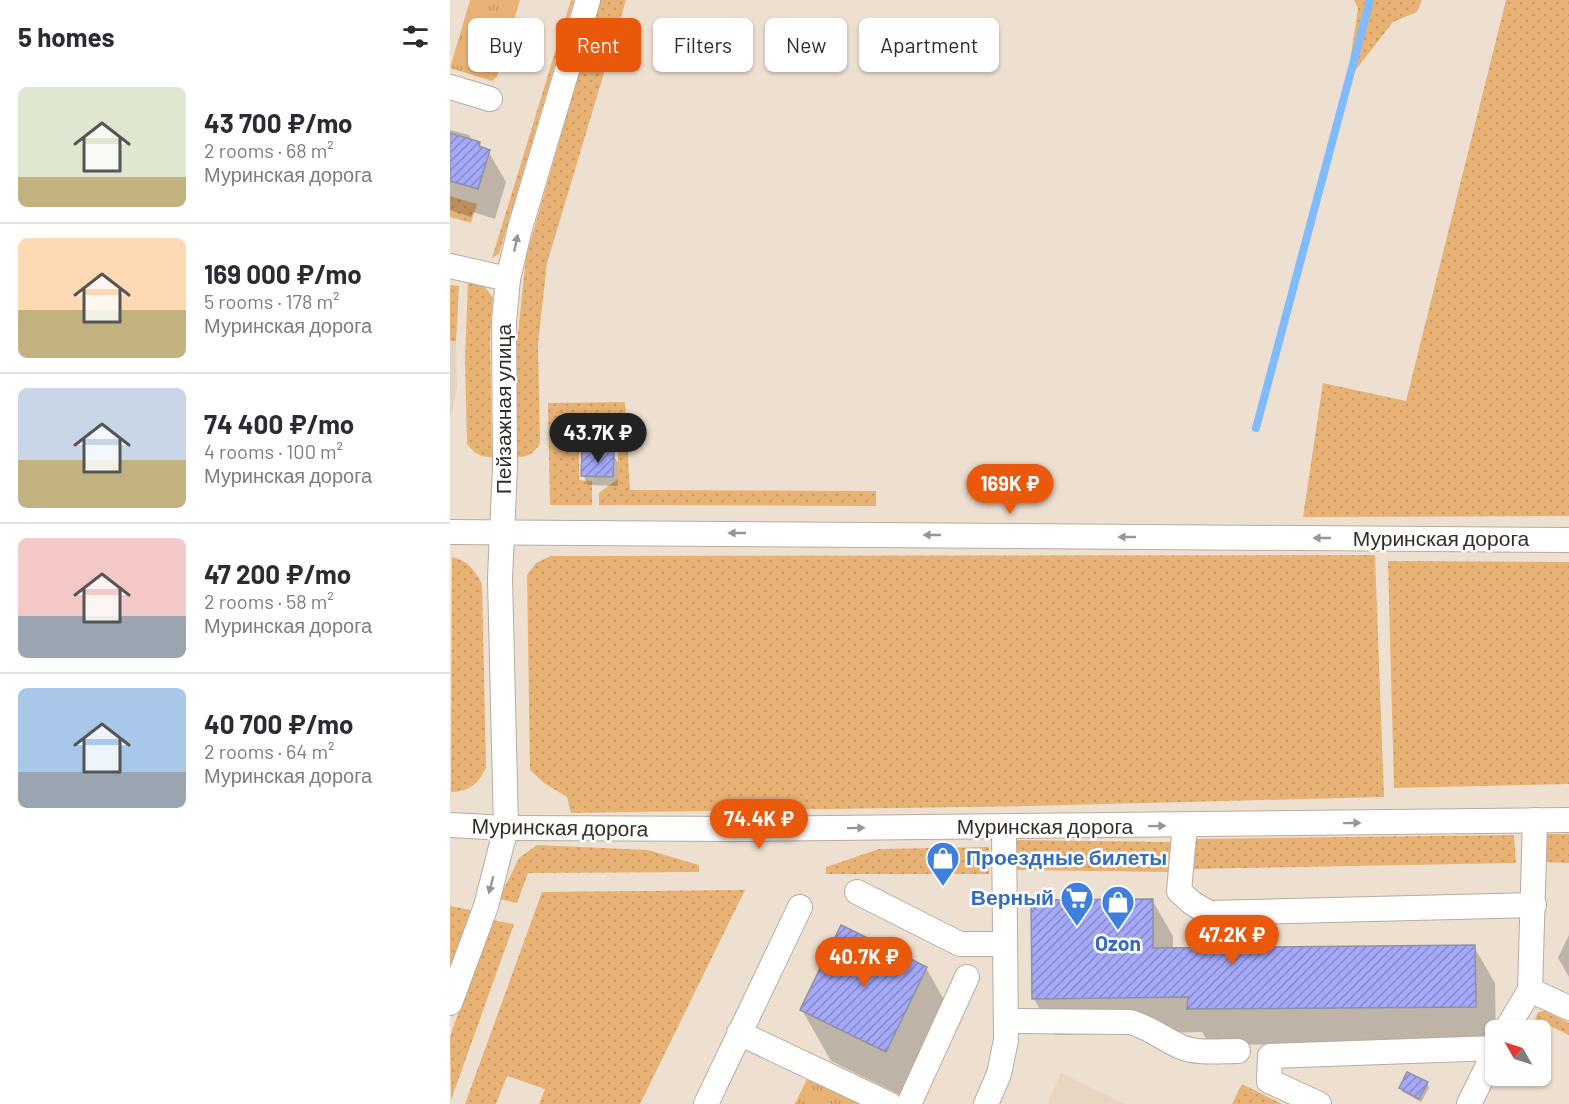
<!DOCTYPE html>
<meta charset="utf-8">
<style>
body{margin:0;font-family:Barlow,sans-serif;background:#f7f7f7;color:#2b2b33;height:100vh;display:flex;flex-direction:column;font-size:22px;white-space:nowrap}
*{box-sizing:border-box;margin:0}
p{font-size:20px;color:#7c7c81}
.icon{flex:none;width:33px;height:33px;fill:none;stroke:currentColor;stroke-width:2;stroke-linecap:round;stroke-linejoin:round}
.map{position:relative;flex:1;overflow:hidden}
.sheet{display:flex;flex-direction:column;background:#fff;width:450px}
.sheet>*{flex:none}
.banner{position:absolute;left:18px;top:18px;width:570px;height:54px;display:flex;gap:12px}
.needle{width:39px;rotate:309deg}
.controls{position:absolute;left:1035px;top:1020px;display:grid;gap:12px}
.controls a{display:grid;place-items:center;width:66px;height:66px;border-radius:9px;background:#fff;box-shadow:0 2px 4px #0004;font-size:30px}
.price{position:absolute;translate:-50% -51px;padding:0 14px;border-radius:21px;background:#ea580c;color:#fff;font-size:20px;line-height:39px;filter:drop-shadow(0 2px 3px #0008)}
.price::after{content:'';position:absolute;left:50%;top:36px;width:18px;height:14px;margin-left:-9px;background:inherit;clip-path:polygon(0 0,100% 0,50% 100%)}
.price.active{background:#222;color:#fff}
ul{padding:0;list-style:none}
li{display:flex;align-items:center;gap:18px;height:150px;padding:0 18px}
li+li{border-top:2px solid #e1e1e2}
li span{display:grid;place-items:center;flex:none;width:168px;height:120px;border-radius:9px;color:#555}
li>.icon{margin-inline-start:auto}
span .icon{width:72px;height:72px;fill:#fffc;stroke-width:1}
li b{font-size:26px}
h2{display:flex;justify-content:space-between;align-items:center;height:72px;padding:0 18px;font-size:26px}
.tag{padding:0 21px;border-radius:9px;background:#fff;box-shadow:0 2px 4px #0004;font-size:21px;line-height:54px}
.tag.active{background:#ea580c;color:#fff}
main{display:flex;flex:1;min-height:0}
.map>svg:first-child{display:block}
.commercial{fill:#ded4c0}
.built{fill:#e9d6c1}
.grass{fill:url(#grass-dots)}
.park{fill:url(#park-tufts)}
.shadow{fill:#0003}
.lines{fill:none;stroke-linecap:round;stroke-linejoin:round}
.stream{stroke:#81bbff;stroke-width:8}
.building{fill:url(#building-hatch);stroke:#8f91a2;stroke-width:1.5}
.minor-casing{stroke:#b9ab9d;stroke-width:26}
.minor{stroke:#fff;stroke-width:24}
.oneway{fill:#989693}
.labels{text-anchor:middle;stroke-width:5;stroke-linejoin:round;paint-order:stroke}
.street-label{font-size:21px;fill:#322d27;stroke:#fff}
.shop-label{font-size:21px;font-weight:bold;fill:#366cbe;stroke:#fff;text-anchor:start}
</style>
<main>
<section class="sheet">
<h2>5 homes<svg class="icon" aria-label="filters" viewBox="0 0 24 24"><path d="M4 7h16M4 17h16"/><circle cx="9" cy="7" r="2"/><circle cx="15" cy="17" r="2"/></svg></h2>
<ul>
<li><span style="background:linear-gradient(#dfe7d0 75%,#c2b280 0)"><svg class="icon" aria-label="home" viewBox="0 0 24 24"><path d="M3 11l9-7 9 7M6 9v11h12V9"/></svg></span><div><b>43 700 ₽/mo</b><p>2 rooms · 68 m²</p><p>Муринская дорога</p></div></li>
<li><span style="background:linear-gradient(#ffd9b3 60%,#c2b280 0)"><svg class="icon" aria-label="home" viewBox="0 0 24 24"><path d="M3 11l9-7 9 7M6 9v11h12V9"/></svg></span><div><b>169 000 ₽/mo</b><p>5 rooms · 178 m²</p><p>Муринская дорога</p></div></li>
<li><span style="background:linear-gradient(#c9d6e8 60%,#c2b280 0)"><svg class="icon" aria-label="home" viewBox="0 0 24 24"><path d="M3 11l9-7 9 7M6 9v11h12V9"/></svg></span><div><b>74 400 ₽/mo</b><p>4 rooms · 100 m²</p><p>Муринская дорога</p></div></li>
<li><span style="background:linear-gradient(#f6c9c9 65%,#9aa5b1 0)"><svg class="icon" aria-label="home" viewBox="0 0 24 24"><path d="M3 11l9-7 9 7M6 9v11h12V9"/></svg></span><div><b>47 200 ₽/mo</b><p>2 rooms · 58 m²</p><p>Муринская дорога</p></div></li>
<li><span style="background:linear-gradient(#a9c7e8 70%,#9aa5b1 0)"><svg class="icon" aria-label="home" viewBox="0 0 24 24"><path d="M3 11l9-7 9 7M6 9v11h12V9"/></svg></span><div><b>40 700 ₽/mo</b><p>2 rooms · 64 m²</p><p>Муринская дорога</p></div></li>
</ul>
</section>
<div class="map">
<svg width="1119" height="1104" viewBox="0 0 1119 1104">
<defs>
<pattern id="grass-dots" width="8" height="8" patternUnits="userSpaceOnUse" patternTransform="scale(1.5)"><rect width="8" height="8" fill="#e8b274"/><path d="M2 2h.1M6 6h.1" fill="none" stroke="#c79964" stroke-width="1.8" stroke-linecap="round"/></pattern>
<pattern id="park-tufts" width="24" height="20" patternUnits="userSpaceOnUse" patternTransform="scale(1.5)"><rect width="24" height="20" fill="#e8b274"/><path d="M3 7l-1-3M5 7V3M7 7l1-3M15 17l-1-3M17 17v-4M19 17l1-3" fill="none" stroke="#c79964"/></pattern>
<pattern id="building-hatch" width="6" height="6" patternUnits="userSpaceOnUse" patternTransform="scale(1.5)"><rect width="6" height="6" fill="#a5a9fa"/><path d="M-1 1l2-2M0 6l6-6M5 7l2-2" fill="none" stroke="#878aca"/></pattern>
</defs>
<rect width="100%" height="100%" fill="#eee0d1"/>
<!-- commercial -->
<polygon class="commercial" points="0,285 9,286 6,341 7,388 0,420"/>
<!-- built -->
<polygon class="built" points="611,1073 675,1104 597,1104"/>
<!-- grass -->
<g class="grass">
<polygon points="121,0 124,0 49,254 42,258"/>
<path d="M 150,0 L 176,0 L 97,263 L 88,344 L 90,443 C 84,453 79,457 67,457 L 67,343 L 76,257 Z"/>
<polygon points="904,0 972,0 967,12 943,22 897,81 908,8"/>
<polygon points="1056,0 1119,0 1119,516 853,517 873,383 956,401"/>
<polygon points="0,196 27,204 21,223 0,217"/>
<path d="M 18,281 L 35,287 L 43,298 L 40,334 L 42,457 C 30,457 25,454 17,444 L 15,357 Z"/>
<polygon points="0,285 9,286 6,341 0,341"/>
<polygon points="175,402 180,490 426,491 426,506 149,505 149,493 168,479 168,449 129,450 129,480 142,481 142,505 100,505 98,403"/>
<polygon points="925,555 934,797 578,806 121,813 117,797 94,783 80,770 77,575 86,563 101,556"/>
<path d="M 2,557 C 18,561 24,569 32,584 L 36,768 C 27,785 20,791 1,792 Z"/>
<polygon points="938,561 1119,562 1119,784 944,788"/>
<polygon points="1092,834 1119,834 1119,863 1092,862"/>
<polygon points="1064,835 1066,863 743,869 743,839"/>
<polygon points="567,840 720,842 720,872 567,870"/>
<polygon points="87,845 198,850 249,865 249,872 78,873 67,903 49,899 69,858"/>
<polygon points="539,847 539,874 376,874 376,867 429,849"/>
<polygon points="295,890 190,1104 89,1104 95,1089 57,1076 46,1104 15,1104 92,892"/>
<polygon points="0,906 21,910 0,971"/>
<polygon points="42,920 64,924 1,1100 0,1036"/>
<polygon points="1095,1011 1119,1023 1119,1035 1085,1019 1088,1012"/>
<polygon points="792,1084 832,1104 782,1104"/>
</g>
<!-- park -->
<g class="park">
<polygon points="20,0 70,0 47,77 42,81 0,68"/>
<polygon points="357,1079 410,1104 345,1104"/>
</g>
<!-- shadow -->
<g class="shadow">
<polygon points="0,130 19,135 24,143 38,151 56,182 45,219 23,212 21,217 0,210"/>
<polygon points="163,454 168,463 168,486 138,485 133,475"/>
<polygon points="702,900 723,936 723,950 1024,947 1045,983 1046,1042 760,1045 752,1032 605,1035 584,999"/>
<polygon points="1119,935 1119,977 1108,958"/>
<polygon points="476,968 505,1019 465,1102 381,1061 352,1010"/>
<polygon points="977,1083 979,1088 971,1102 953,1092 950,1088"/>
</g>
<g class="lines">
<!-- stream -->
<polyline class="stream" points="806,428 920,0"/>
</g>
<!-- building -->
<g class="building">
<polygon points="0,133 30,142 29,146 40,150 28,189 0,181"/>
<polygon points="132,452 164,452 163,477 131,476"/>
<polygon points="703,899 703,948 1025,945 1026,1007 737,1009 738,997 582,999 581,900"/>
<polygon points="391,925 477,967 436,1052 350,1010"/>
<polygon points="957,1072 978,1082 969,1099 949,1088"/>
</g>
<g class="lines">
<defs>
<g id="minor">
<polyline points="0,87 40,99"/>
<polyline points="0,266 58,279"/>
<polyline points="0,532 1119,540"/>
<polyline points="1085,820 1080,990 1119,1008"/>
<polyline points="0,825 56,828 298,829 1119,820"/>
<polyline points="735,825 729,891 742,903 759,913 1084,905"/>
<polyline points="407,892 510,944 554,944"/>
<polyline points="0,1003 36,906 56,828 50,578 55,467 54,321 58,279 70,228 138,0"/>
<path d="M 556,1021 L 680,1022 C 699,1027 713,1039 731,1047 C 748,1054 770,1051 788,1051"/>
<polyline points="1056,1030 1080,990"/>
<polyline points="289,1033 439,1104"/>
<polyline points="256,1104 350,907"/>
<polyline points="459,1104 517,977"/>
<polyline points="536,1104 549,1074 556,1040 554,828"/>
<polyline points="869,1104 819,1081 820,1056 1046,1048"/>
<polyline points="1019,1104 1046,1049"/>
</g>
</defs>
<!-- minor casing -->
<use href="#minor" class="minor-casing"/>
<!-- minor -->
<use href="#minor" class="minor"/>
</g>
<!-- one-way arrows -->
<defs><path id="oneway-solid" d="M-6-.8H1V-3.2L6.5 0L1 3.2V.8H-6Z" transform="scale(1.5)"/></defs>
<g class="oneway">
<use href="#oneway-solid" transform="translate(66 243) rotate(-78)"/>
<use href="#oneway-solid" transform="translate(287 533) rotate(-180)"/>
<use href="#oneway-solid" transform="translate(482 535) rotate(-180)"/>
<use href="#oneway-solid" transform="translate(677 537) rotate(-180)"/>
<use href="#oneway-solid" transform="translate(872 538) rotate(-180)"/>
<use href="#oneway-solid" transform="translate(902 823) rotate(-1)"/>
<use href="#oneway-solid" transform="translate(707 826) rotate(-1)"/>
<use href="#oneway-solid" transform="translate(406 828) rotate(-1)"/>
<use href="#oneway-solid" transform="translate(41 885) rotate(105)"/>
</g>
<!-- icons -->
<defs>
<symbol id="shop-pin" viewBox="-11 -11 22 30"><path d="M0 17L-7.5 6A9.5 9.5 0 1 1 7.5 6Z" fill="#3f7fe0" stroke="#fff"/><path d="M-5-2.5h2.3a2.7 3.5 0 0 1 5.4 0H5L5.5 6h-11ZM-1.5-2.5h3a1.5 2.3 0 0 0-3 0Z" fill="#fff"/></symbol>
<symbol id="supermarket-pin" viewBox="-11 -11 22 30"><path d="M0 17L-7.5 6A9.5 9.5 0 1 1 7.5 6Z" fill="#3f7fe0" stroke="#fff"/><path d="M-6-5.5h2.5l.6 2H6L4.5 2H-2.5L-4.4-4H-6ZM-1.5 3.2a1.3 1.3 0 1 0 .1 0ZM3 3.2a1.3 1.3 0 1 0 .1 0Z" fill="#fff"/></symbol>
</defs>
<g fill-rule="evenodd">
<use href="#shop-pin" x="474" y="839" width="38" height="52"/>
<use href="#supermarket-pin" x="608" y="879" width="38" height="52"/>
<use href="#shop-pin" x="649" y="883" width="38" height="52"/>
</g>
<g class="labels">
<!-- street labels -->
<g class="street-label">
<text transform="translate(54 409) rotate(-90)" y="7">Пейзажная улица</text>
<text x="991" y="546">Муринская дорога</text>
<text x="595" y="834">Муринская дорога</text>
<text transform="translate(110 828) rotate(1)" y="7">Муринская дорога</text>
</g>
<!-- shop labels -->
<g class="shop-label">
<text x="516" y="865">Проездные билеты</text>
<text x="604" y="905" text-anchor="end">Верный</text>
<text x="668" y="951" text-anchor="middle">Ozon</text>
</g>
</g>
</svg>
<div class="controls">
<a><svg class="needle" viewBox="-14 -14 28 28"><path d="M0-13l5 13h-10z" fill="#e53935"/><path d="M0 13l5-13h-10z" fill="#7c7c81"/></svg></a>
</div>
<b class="price active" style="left:148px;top:464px">43.7K ₽</b>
<b class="price" style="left:560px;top:515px">169K ₽</b>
<b class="price" style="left:309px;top:850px">74.4K ₽</b>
<b class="price" style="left:782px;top:966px">47.2K ₽</b>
<b class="price" style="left:414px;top:988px">40.7K ₽</b>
<div class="banner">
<a class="tag">Buy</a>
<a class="tag active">Rent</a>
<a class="tag">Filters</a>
<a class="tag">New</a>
<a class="tag">Apartment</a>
</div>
</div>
</main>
